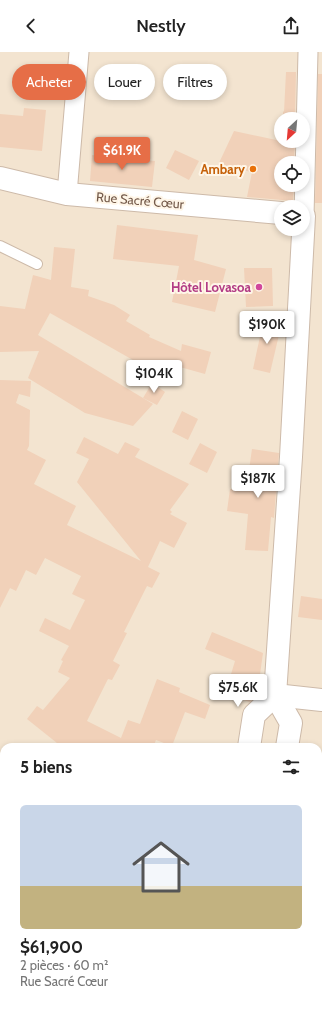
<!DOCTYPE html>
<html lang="fr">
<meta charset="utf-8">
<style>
body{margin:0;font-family:Cabin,sans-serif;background:#f2f2f2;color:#222;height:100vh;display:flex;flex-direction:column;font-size:15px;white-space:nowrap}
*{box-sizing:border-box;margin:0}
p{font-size:13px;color:#767676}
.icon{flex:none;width:22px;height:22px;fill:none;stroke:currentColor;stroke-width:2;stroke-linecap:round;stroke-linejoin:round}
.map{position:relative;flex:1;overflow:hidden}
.drawer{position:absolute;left:0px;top:691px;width:322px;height:268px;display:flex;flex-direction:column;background:#fff;border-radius:12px 12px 0 0;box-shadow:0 2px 6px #0003}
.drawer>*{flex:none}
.hud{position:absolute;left:12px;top:12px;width:298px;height:36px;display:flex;gap:8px}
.needle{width:26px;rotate:206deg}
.fabs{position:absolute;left:274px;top:60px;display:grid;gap:8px}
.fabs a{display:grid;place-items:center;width:36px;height:36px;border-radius:50%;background:#fff;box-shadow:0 2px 6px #0003;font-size:20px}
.price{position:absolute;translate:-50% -34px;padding:0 9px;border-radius:4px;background:#fff;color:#222;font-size:13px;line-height:26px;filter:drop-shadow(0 1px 2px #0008)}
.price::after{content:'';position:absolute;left:50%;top:24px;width:12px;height:9px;margin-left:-6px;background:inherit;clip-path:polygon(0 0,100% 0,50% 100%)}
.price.active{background:#e66e47;color:#fff}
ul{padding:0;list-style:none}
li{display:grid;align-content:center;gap:8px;height:212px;padding:0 20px}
li span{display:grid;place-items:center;height:124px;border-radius:6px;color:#555}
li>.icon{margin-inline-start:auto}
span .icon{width:72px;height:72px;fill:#fffc;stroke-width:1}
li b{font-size:17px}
h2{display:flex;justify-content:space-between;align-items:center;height:48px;padding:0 20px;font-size:17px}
.pill{padding:0 14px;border-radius:18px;background:#fff;box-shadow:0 2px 6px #0003;font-size:14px;line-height:36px}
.pill.active{background:#e66e47;color:#fff}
header{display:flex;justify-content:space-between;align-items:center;height:52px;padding:0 20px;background:#fff;font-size:18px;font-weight:600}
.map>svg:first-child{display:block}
.residential{fill:#f3e4d0;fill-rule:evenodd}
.building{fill:#f1d1b9}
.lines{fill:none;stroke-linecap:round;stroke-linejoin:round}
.service-casing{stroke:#cdbaa9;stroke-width:12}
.minor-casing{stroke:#cdbaa9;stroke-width:21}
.tertiary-casing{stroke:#cdbaa9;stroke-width:24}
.service{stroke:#fff;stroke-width:10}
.minor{stroke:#fff;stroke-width:19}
.tertiary{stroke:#fff;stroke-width:22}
.food-dot{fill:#e8710a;stroke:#fff6e8;stroke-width:1.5}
.hotel-dot{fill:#d1479c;stroke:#fff6e8;stroke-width:1.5}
.labels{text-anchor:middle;stroke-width:4;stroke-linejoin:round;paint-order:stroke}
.food-label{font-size:13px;font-weight:bold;fill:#c56008;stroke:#fff6e8;text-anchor:end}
.street-label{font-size:13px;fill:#735949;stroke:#fff6e8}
.hotel-label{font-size:13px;font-weight:bold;fill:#b23c85;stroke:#fff6e8;text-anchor:end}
</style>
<header><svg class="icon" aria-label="back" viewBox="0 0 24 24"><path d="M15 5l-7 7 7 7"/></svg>Nestly<svg class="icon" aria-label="share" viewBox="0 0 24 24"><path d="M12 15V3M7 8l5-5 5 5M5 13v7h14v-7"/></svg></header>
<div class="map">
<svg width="322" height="959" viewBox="0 0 322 959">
<rect width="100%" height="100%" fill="#fcf2e2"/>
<!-- residential -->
<path class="residential" d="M 0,0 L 322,0 L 322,959 L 0,959 ZM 281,67 L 303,67 L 303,89 L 281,89 ZM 281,111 L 303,111 L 303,133 L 281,133 ZM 281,155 L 303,155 L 303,177 L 281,177 ZM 4,695 L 318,695 L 318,955 L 4,955 Z"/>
<!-- building -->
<g class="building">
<polygon points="286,20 296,20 295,67 283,67 283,59 284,60"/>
<polygon points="318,22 322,22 322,151 315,151"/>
<polygon points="24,56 46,58 42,99 0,95 0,62 23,64"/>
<polygon points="234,79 281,89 295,89 294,111 281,111 281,133 294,133 293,149 247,145 252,120 218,113"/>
<polygon points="175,98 199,109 189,128 166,116"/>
<polygon points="92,103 155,109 152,135 90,129"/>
<polygon points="117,173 198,183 194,208 226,217 215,260 172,250 179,214 113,207"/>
<polygon points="54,195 75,197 71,235 89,238 88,244 114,253 130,263 126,269 150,283 149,285 181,299 182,292 211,300 205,322 169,312 163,325 50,261 38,283 153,352 133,374 85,361 28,326 39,299 0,300 0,254 25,257 33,223 51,228"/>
<polygon points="244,216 272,216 273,254 246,255"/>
<polygon points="264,266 282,270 270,321 253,317"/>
<polygon points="0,328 31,329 30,345 19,342 16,351 30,358 29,394 27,398 46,408 34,432 76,454 67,473 141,509 77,430 89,407 76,401 84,385 118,402 125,390 140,397 135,405 189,432 170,458 172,460 170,462 187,471 174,496 160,489 148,515 160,521 152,536 147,534 124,580 127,581 113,609 120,613 112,628 108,627 87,669 121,686 128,668 140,672 157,627 180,636 179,640 210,653 205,667 185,660 172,694 156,688 153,695 62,695 27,667 37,654 43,658 70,626 58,620 63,609 61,608 69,594 39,579 45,566 70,578 85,548 72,542 81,524 45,506 36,523 26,518 16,539 10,536 0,556"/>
<polygon points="152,331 165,340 157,353 143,346"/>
<polygon points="182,359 198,367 188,388 172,380"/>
<polygon points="200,391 217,400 207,421 189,412"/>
<polygon points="252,397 279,401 274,466 271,465 268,499 245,498 248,462 227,459 230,437 246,439"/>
<polygon points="301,544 322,547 322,568 298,565"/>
<polygon points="212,580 263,601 258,636 256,644 250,650 225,642 235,609 205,597"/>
</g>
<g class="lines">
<defs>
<polyline id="service" points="0,194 37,212"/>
<g id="minor">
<polyline points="67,142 79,0"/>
<polyline points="304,164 308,0"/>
</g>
<g id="tertiary">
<polyline points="0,126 67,142 281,161"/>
<polyline points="249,695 254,663 275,643 322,648"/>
<polyline points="287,695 291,671 275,643 291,405 304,164"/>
<polyline points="208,959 208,955"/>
<polyline points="244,959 244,955"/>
</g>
</defs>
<!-- service casing -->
<use href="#service" class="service-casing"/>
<!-- minor casing -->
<use href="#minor" class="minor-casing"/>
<!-- tertiary casing -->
<use href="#tertiary" class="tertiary-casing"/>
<!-- service -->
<use href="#service" class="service"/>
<!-- minor -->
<use href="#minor" class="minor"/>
<!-- tertiary -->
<use href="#tertiary" class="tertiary"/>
</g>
<!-- markers -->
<circle class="food-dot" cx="253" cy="117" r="4"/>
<circle class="hotel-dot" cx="259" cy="235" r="4"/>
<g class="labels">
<!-- food labels -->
<g class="food-label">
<text x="245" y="122">Ambary</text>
</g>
<!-- street labels -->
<g class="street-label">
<text transform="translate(140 148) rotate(5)" y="5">Rue Sacré Cœur</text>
</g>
<!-- hotel labels -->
<g class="hotel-label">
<text x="251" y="240">Hôtel Lovasoa</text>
</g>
</g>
</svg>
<div class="fabs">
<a><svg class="needle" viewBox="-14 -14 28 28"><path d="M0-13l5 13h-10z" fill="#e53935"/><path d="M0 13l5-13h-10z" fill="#767676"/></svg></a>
<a><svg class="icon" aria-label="locate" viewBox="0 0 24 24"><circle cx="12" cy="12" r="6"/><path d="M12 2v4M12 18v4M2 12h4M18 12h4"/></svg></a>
<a><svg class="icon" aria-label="layers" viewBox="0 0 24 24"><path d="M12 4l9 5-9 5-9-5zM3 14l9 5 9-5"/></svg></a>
</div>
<b class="price active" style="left:122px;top:119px">$61.9K</b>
<b class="price" style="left:267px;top:293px">$190K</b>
<b class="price" style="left:154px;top:342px">$104K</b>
<b class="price" style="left:258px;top:447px">$187K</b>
<b class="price" style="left:238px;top:656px">$75.6K</b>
<div class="hud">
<a class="pill active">Acheter</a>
<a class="pill">Louer</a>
<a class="pill">Filtres</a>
</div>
<section class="drawer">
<h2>5 biens<svg class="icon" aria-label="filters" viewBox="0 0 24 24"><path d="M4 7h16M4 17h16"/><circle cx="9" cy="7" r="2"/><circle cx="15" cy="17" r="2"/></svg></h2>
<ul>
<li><span style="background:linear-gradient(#c9d6e8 65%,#c2b280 0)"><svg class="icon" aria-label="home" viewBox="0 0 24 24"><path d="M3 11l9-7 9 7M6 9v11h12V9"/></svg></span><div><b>$61,900</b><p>2 pièces · 60 m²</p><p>Rue Sacré Cœur</p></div></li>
</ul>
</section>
</div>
